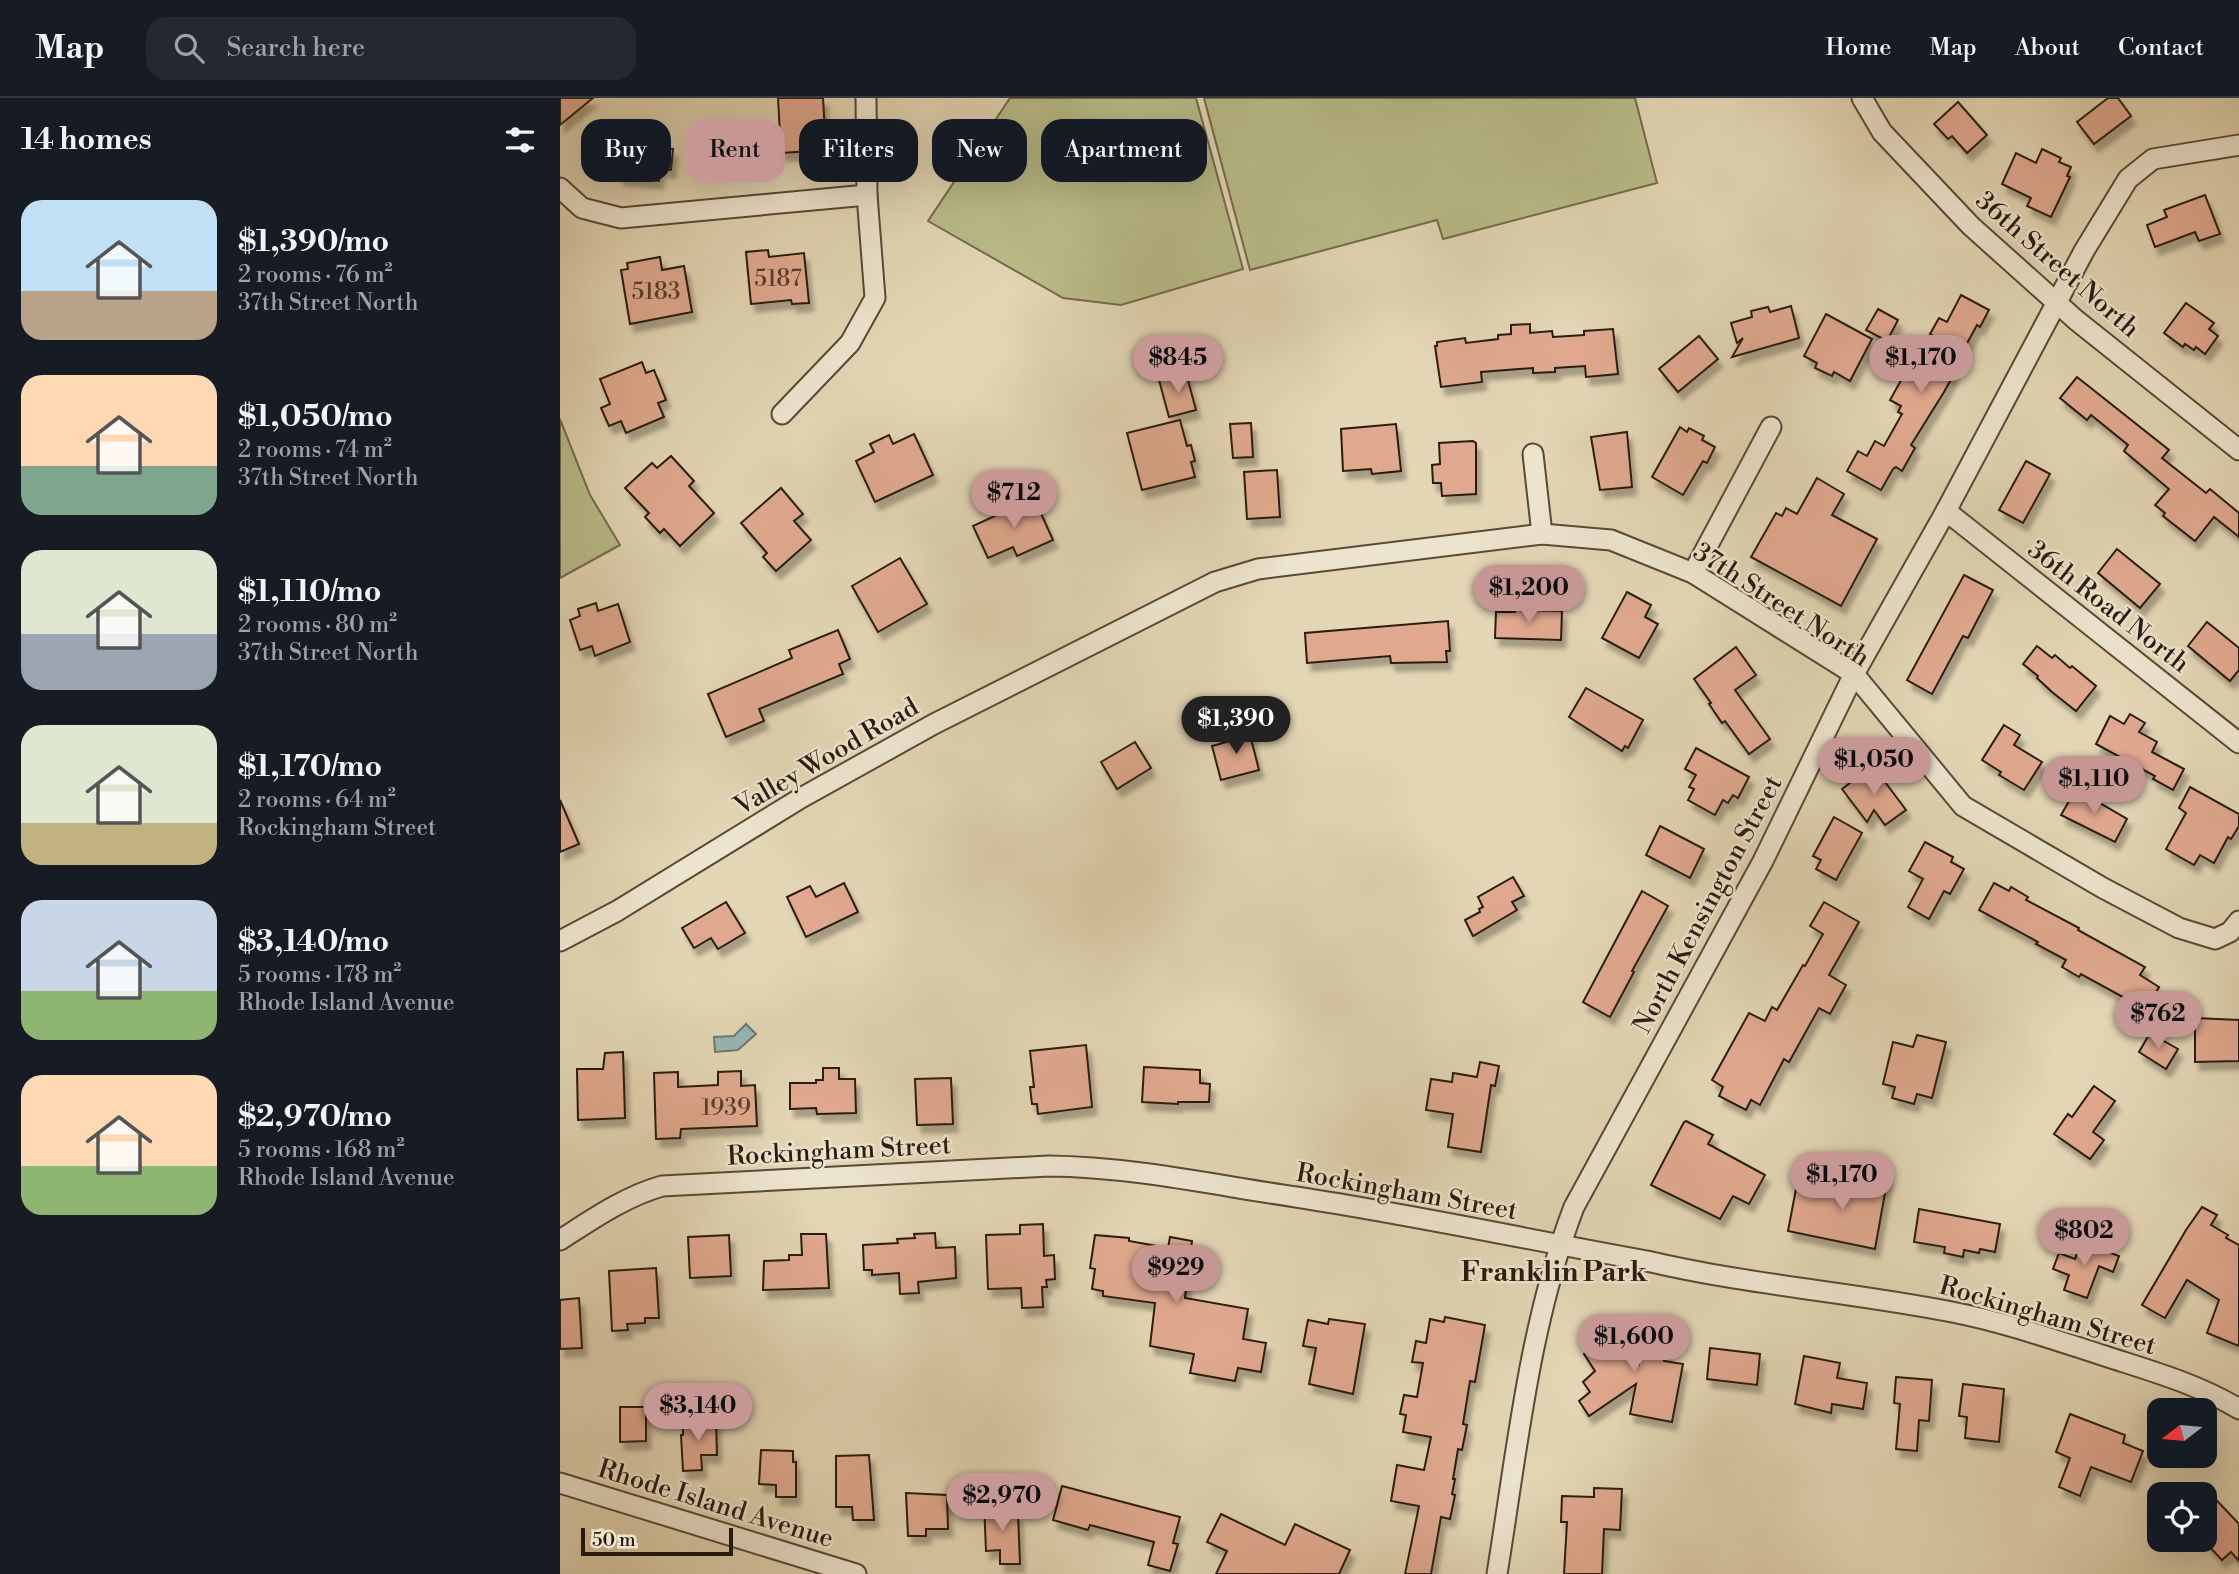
<!DOCTYPE html>
<meta charset="utf-8">
<style>
body{margin:0;font-family:"Libre Bodoni",serif;background:#242831;color:#f1f3f6;height:100vh;display:flex;flex-direction:column;font-size:26px;white-space:nowrap}
*{box-sizing:border-box;margin:0}
p{font-size:23px;color:#9ea1a6}
.icon{flex:none;width:38px;height:38px;fill:none;stroke:currentColor;stroke-width:2;stroke-linecap:round;stroke-linejoin:round}
.map{position:relative;flex:1;overflow:hidden}
.sheet{display:flex;flex-direction:column;background:#171b24;width:560px}
.sheet>*{flex:none}
.top-card{position:absolute;left:21px;top:21px;width:665px;height:63px;display:flex;gap:14px}
.needle{width:46px;rotate:254deg}
.controls{position:absolute;left:1587px;top:1300px;display:grid;gap:14px}
.controls a{display:grid;place-items:center;width:70px;height:70px;border-radius:14px;background:#171b24;box-shadow:0 7px 28px #0002;font-size:35px}
.scale{position:absolute;left:21px;bottom:18px;width:152px;box-sizing:border-box;padding-left:7px;border:4px solid #2a1c0d;border-top:0;font-size:19px;line-height:24px;white-space:nowrap;color:#2a1c0d;-webkit-text-stroke:5px #ede4ce;paint-order:stroke}
.price{position:absolute;translate:-50% -60px;padding:0 16px;border-radius:24px;background:#c59692;color:#111;font-size:23px;line-height:46px;filter:drop-shadow(0 2px 4px #0008)}
.price::after{content:'';position:absolute;left:50%;top:42px;width:21px;height:16px;margin-left:-10px;background:inherit;clip-path:polygon(0 0,100% 0,50% 100%)}
.price.on{background:#222;color:#fff}
ul{padding:0;list-style:none}
li{display:flex;align-items:center;gap:21px;height:175px;padding:0 21px}
li span{display:grid;place-items:center;flex:none;width:196px;height:140px;border-radius:21px;color:#555}
li>.icon{margin-inline-start:auto}
span .icon{width:84px;height:84px;fill:#fffc;stroke-width:1}
li b{font-size:30px}
h2{display:flex;justify-content:space-between;align-items:center;height:84px;padding:0 21px;font-size:30px}
.pill{padding:0 24px;border-radius:21px;background:#171b24;box-shadow:0 7px 28px #0002;font-size:24px;line-height:63px}
.pill.on{background:#c59692;color:#111}
header{display:flex;align-items:center;gap:42px;box-sizing:border-box;height:98px;padding:0 35px;background:#171b24;border-bottom:2px solid #363941}
header strong{font-size:33px}
nav{display:flex;gap:38px;margin-inline-start:auto;font-size:24px}
.search{width:490px;height:63px;background:#242831;display:flex;align-items:center;gap:18px;box-sizing:border-box;padding:0 24px;border-radius:21px;color:#9ea1a6;font-size:26px}
main{display:flex;flex:1;min-height:0}
.map>svg:first-child{display:block}
.green{fill:#b9bc89;stroke:#726c4b;stroke-width:2}
.water{fill:#97b7b5;stroke:#6b7972;stroke-width:2}
.building{fill:#e0a98f;stroke:#2a1c0d;stroke-width:2;filter:url(#shadow)}
.lines{fill:none;stroke-linecap:round;stroke-linejoin:round}
.street-casing{stroke:#584a37;stroke-width:23}
.street{stroke:#ede4ce;stroke-width:19}
.labels{text-anchor:middle;stroke-width:5;stroke-linejoin:round;paint-order:stroke}
.number-label{font-size:23px;fill:#583f2e}
.street-label{font-size:26px;fill:#2a1c0d;stroke:#ede4ce}
.neighbourhood-label{font-size:28px;font-weight:bold;fill:#2a1c0d;stroke:#ede4ce}
</style>
<header>
<strong>Map</strong>
<div class="search"><svg class="icon" aria-label="search" viewBox="0 0 24 24"><circle cx="10" cy="10" r="6"/><path d="M15 15l6 6"/></svg>Search here</div>
<nav><a>Home</a><a>Map</a><a>About</a><a>Contact</a></nav>
</header>
<main>
<section class="sheet">
<h2>14 homes<svg class="icon" aria-label="filters" viewBox="0 0 24 24"><path d="M4 7h16M4 17h16"/><circle cx="9" cy="7" r="2"/><circle cx="15" cy="17" r="2"/></svg></h2>
<ul>
<li><span style="background:linear-gradient(#bfe0f5 65%,#b9a48a 0)"><svg class="icon" aria-label="home" viewBox="0 0 24 24"><path d="M3 11l9-7 9 7M6 9v11h12V9"/></svg></span><div><b>$1,390/mo</b><p>2 rooms · 76 m²</p><p>37th Street North</p></div></li>
<li><span style="background:linear-gradient(#ffd9b3 65%,#7fa58c 0)"><svg class="icon" aria-label="home" viewBox="0 0 24 24"><path d="M3 11l9-7 9 7M6 9v11h12V9"/></svg></span><div><b>$1,050/mo</b><p>2 rooms · 74 m²</p><p>37th Street North</p></div></li>
<li><span style="background:linear-gradient(#dfe7d0 60%,#9aa5b1 0)"><svg class="icon" aria-label="home" viewBox="0 0 24 24"><path d="M3 11l9-7 9 7M6 9v11h12V9"/></svg></span><div><b>$1,110/mo</b><p>2 rooms · 80 m²</p><p>37th Street North</p></div></li>
<li><span style="background:linear-gradient(#dfe7d0 70%,#c2b280 0)"><svg class="icon" aria-label="home" viewBox="0 0 24 24"><path d="M3 11l9-7 9 7M6 9v11h12V9"/></svg></span><div><b>$1,170/mo</b><p>2 rooms · 64 m²</p><p>Rockingham Street</p></div></li>
<li><span style="background:linear-gradient(#c9d6e8 65%,#8fb573 0)"><svg class="icon" aria-label="home" viewBox="0 0 24 24"><path d="M3 11l9-7 9 7M6 9v11h12V9"/></svg></span><div><b>$3,140/mo</b><p>5 rooms · 178 m²</p><p>Rhode Island Avenue</p></div></li>
<li><span style="background:linear-gradient(#ffd9b3 65%,#8fb573 0)"><svg class="icon" aria-label="home" viewBox="0 0 24 24"><path d="M3 11l9-7 9 7M6 9v11h12V9"/></svg></span><div><b>$2,970/mo</b><p>5 rooms · 168 m²</p><p>Rhode Island Avenue</p></div></li>
</ul>
</section>
<div class="map">
<svg width="1679" height="1476" viewBox="0 0 1679 1476">
<defs>
<filter id="shadow"><feDropShadow dx="4.5" dy="8" stdDeviation="2" flood-color="#0004"/></filter>
</defs>
<rect width="100%" height="100%" fill="#e3d6b4"/>
<filter id="stains"><feTurbulence type="fractalNoise" baseFrequency=".00286" numOctaves="4"/><feColorMatrix values="0 0 0 0 .2 0 0 0 0 .09 0 0 0 0 .02 0 0 0 .5 -.17"/></filter>
<radialGradient id="worn" r=".72"><stop offset=".6" stop-color="#630" stop-opacity="0"/><stop offset="1" stop-color="#630" stop-opacity=".3"/></radialGradient>
<!-- green -->
<g class="green">
<polygon points="450,0 636,0 683,171 561,207 503,200 368,123"/>
<polygon points="644,0 1075,0 1097,85 883,141 877,122 690,172"/>
<polygon points="0,321 30,397 60,447 0,480"/>
</g>
<!-- water -->
<polygon class="water" points="186,926 196,936 178,952 155,954 154,939 174,938"/>
<!-- building -->
<g class="building">
<polygon points="0,0 33,0 0,27"/>
<polygon points="218,0 263,0 266,52 221,55"/>
<polygon points="1548,0 1558,0 1571,18 1534,46 1517,24"/>
<polygon points="1398,4 1427,37 1407,55 1392,38 1388,41 1374,26"/>
<polygon points="51,38 70,40 70,47 113,51 111,72 100,71 99,83 59,79 59,74 35,71 36,55 49,56"/>
<polygon points="1482,51 1501,60 1499,64 1511,69 1507,78 1510,79 1491,119 1467,108 1471,100 1442,86 1456,55 1476,65"/>
<polygon points="1645,97 1660,136 1639,143 1635,134 1595,149 1587,127 1607,119 1604,112"/>
<polygon points="208,152 209,159 244,155 249,205 232,206 231,202 191,206 186,154"/>
<polygon points="100,159 102,172 124,168 132,214 70,226 61,172 68,171 67,165"/>
<polygon points="1401,197 1429,212 1420,229 1417,227 1391,275 1394,276 1384,294 1351,347 1355,350 1342,373 1336,369 1333,371 1321,392 1287,373 1298,353 1307,358 1315,343 1324,348 1342,316 1338,314 1341,308 1330,302 1344,277 1355,283 1378,241 1370,236 1379,220 1387,224"/>
<polygon points="1626,205 1654,225 1649,231 1658,238 1645,256 1636,249 1634,252 1625,246 1623,249 1604,235"/>
<polygon points="1231,208 1239,240 1172,259 1183,240 1177,245 1171,225 1192,219 1191,213 1208,209 1210,214"/>
<polygon points="1318,211 1338,222 1327,243 1306,232"/>
<polygon points="1266,216 1312,241 1290,283 1274,274 1272,278 1255,270 1257,265 1244,258"/>
<polygon points="970,226 970,235 992,233 993,239 1024,237 1024,233 1053,231 1058,276 1026,279 1025,268 995,270 995,274 973,275 973,270 921,274 922,284 881,289 875,248 877,248 877,244 905,240 906,245 938,241 938,237 951,236 951,227"/>
<polygon points="1139,238 1158,261 1118,294 1099,271"/>
<polygon points="82,264 86,275 94,272 106,302 98,305 104,319 66,335 61,323 49,328 41,310 50,306 40,281"/>
<polygon points="626,275 636,312 609,319 599,282"/>
<polygon points="1517,279 1609,352 1602,360 1646,395 1650,391 1679,415 1679,439 1654,419 1635,443 1603,418 1605,415 1595,407 1609,391 1564,353 1568,347 1531,317 1527,322 1500,300"/>
<polygon points="620,322 627,348 631,347 635,363 631,364 635,379 582,392 567,335"/>
<polygon points="691,325 693,359 673,360 670,326"/>
<polygon points="836,326 841,373 812,376 811,371 783,373 781,331"/>
<polygon points="1120,329 1127,334 1129,330 1144,338 1142,342 1155,349 1147,365 1143,363 1123,397 1092,379"/>
<polygon points="1067,334 1072,389 1040,392 1031,339"/>
<polygon points="354,336 373,377 315,404 296,363 314,354 310,346 329,337 333,346"/>
<polygon points="913,343 916,345 916,396 882,398 881,385 873,385 872,367 880,366 879,345"/>
<polygon points="111,358 134,383 129,388 154,415 120,448 104,431 100,435 85,419 89,415 65,390 92,365 97,370"/>
<polygon points="1466,363 1490,376 1463,425 1439,412"/>
<polygon points="717,372 720,419 687,421 684,374"/>
<polygon points="1257,380 1284,396 1272,417 1317,441 1281,508 1191,459 1216,415 1222,418 1226,410 1237,416"/>
<polygon points="221,390 243,416 234,423 251,442 216,473 203,459 207,455 181,425"/>
<polygon points="474,400 493,442 457,458 453,449 428,460 413,428"/>
<polygon points="1557,451 1600,486 1580,510 1538,475"/>
<polygon points="340,460 367,506 318,534 292,488"/>
<polygon points="1404,477 1433,492 1408,540 1403,538 1372,596 1347,582"/>
<polygon points="1067,494 1091,507 1085,519 1098,526 1079,560 1042,540"/>
<polygon points="36,505 38,513 58,506 70,544 35,558 32,548 20,552 10,522 20,518 18,511"/>
<polygon points="955,512 1002,513 1001,542 935,540 936,514 955,514"/>
<polygon points="888,523 890,553 886,553 887,564 831,565 830,558 747,565 745,535"/>
<polygon points="1647,524 1679,550 1679,572 1670,583 1628,548"/>
<polygon points="278,532 290,561 279,566 283,576 199,611 204,623 166,639 148,596 232,560 229,552"/>
<polygon points="1477,548 1492,560 1495,557 1510,570 1512,568 1536,588 1516,613 1492,594 1477,580 1478,578 1463,566"/>
<polygon points="1176,549 1196,577 1175,592 1210,641 1189,656 1165,623 1162,625 1149,606 1151,605 1134,581"/>
<polygon points="1026,590 1083,622 1068,650 1065,648 1062,653 1009,619"/>
<polygon points="1570,616 1585,625 1579,634 1597,644 1592,654 1624,671 1613,692 1593,681 1595,678 1536,646 1550,618 1564,626"/>
<polygon points="1444,627 1460,637 1454,647 1482,664 1464,692 1439,677 1441,674 1422,662"/>
<polygon points="689,633 699,672 661,682 652,648 670,643 668,639"/>
<polygon points="575,644 591,670 557,691 541,664"/>
<polygon points="1136,650 1189,679 1178,700 1173,697 1168,705 1163,702 1155,717 1128,702 1134,691 1129,689 1136,677 1125,671"/>
<polygon points="1313,668 1346,712 1325,727 1314,712 1307,724 1282,691"/>
<polygon points="1630,689 1679,716 1679,728 1671,741 1668,739 1654,765 1640,757 1634,767 1606,751 1626,715 1619,710"/>
<polygon points="1516,691 1567,721 1555,744 1501,717"/>
<polygon points="0,702 19,746 0,754"/>
<polygon points="1274,719 1302,735 1276,782 1256,771 1261,762 1253,758"/>
<polygon points="1100,728 1144,751 1130,780 1086,757"/>
<polygon points="1365,744 1393,759 1391,764 1404,771 1390,796 1384,793 1369,821 1348,809 1363,781 1349,773"/>
<polygon points="953,779 964,798 952,804 957,812 913,838 905,822 920,814 919,811 923,809 918,799"/>
<polygon points="284,785 298,814 246,839 227,799 250,788 256,799"/>
<polygon points="1434,785 1449,793 1451,789 1468,799 1466,802 1519,830 1518,832 1585,869 1580,877 1599,889 1581,921 1567,913 1572,904 1521,876 1519,879 1502,869 1506,862 1476,846 1478,844 1419,812"/>
<polygon points="1082,793 1108,808 1072,873 1074,874 1050,919 1023,904"/>
<polygon points="166,804 185,835 158,851 151,840 134,850 122,830"/>
<polygon points="1264,804 1299,824 1269,877 1286,887 1270,916 1259,910 1229,964 1224,961 1200,1007 1191,1002 1186,1012 1159,998 1163,989 1152,982 1189,915 1205,923 1212,909 1217,912 1243,867 1245,868 1263,836 1250,828"/>
<polygon points="1635,920 1679,922 1679,963 1635,964"/>
<polygon points="1590,935 1618,951 1606,971 1579,954"/>
<polygon points="1357,937 1386,944 1372,1000 1357,996 1354,1006 1332,1000 1335,989 1323,986 1333,944 1353,949"/>
<polygon points="526,947 532,1009 478,1016 477,1006 472,1006 470,989 474,989 470,953"/>
<polygon points="63,954 65,1020 18,1022 17,971 43,971 45,955"/>
<polygon points="920,964 939,968 935,988 931,987 921,1054 888,1049 893,1016 866,1012 871,981 892,984 893,975 917,979"/>
<polygon points="584,969 640,972 640,985 650,986 649,1004 618,1004 618,1006 582,1004"/>
<polygon points="263,970 279,970 279,981 295,981 296,1015 257,1016 256,1010 230,1011 230,985 256,985 256,982 263,982"/>
<polygon points="181,973 181,988 195,987 197,1028 121,1031 120,1040 96,1041 94,975 118,974 118,989 158,987 158,974"/>
<polygon points="391,980 393,1026 357,1027 355,981"/>
<polygon points="1534,988 1555,1003 1533,1034 1544,1042 1530,1061 1494,1036 1508,1016 1512,1019"/>
<polygon points="1126,1023 1153,1037 1148,1046 1205,1077 1189,1106 1173,1098 1160,1121 1091,1087 1124,1024"/>
<polygon points="1303,1074 1328,1078 1315,1151 1228,1133 1236,1091 1274,1098 1277,1086 1300,1090"/>
<polygon points="1642,1109 1657,1117 1651,1127 1668,1137 1666,1140 1679,1147 1679,1248 1647,1235 1659,1202 1627,1182 1605,1220 1582,1207 1626,1132"/>
<polygon points="1359,1111 1440,1126 1435,1154 1420,1151 1419,1155 1404,1152 1403,1159 1384,1155 1385,1149 1354,1144"/>
<polygon points="483,1126 484,1158 494,1157 495,1181 486,1182 487,1189 482,1189 483,1209 462,1210 461,1190 428,1191 426,1137 460,1136 460,1127"/>
<polygon points="375,1135 376,1150 395,1149 396,1180 358,1184 359,1195 340,1196 339,1175 312,1177 312,1172 304,1172 303,1147 338,1145 337,1141 355,1140 354,1136"/>
<polygon points="241,1136 266,1136 269,1190 203,1192 204,1163 229,1162 229,1157 242,1157"/>
<polygon points="169,1137 171,1178 130,1180 128,1139"/>
<polygon points="535,1137 569,1140 569,1143 608,1150 610,1139 632,1143 625,1200 688,1211 683,1241 706,1245 701,1274 678,1270 675,1283 630,1275 634,1256 590,1248 595,1205 543,1198 543,1193 532,1191 535,1171 530,1170"/>
<polygon points="1521,1144 1559,1158 1553,1174 1539,1168 1527,1200 1504,1192 1509,1177 1493,1171 1499,1155 1515,1161"/>
<polygon points="96,1170 99,1220 85,1220 85,1225 67,1226 68,1232 52,1233 49,1173"/>
<polygon points="19,1200 22,1250 0,1251 0,1202"/>
<polygon points="885,1219 925,1227 915,1284 910,1283 903,1326 907,1327 902,1352 898,1351 893,1381 895,1381 892,1396 895,1397 890,1421 881,1419 871,1476 845,1476 859,1408 831,1403 837,1367 864,1372 871,1339 843,1334 846,1317 840,1316 844,1297 857,1299 863,1265 852,1264 856,1243 866,1245 870,1221 884,1224"/>
<polygon points="769,1221 805,1226 793,1296 749,1286 756,1250 743,1248 748,1222 768,1226"/>
<polygon points="1087,1222 1110,1226 1104,1263 1123,1266 1112,1324 1070,1316 1076,1286 1029,1318 1019,1303 1030,1294 1023,1284 1035,1273 1024,1256 1034,1249 1030,1242 1053,1227 1079,1266"/>
<polygon points="1150,1250 1200,1256 1197,1287 1147,1281"/>
<polygon points="1244,1258 1280,1265 1277,1280 1307,1285 1303,1311 1272,1306 1271,1315 1235,1306"/>
<polygon points="1336,1279 1372,1282 1369,1323 1359,1322 1357,1353 1336,1351 1340,1306 1334,1305"/>
<polygon points="1403,1286 1444,1291 1439,1344 1405,1340 1407,1319 1399,1318"/>
<polygon points="60,1309 86,1309 86,1343 60,1344"/>
<polygon points="1510,1316 1565,1337 1563,1345 1583,1353 1571,1384 1531,1369 1520,1398 1499,1389 1510,1360 1496,1354"/>
<polygon points="156,1323 157,1357 141,1357 142,1372 123,1373 121,1337 123,1337 123,1324"/>
<polygon points="201,1352 233,1353 233,1364 236,1364 236,1399 216,1399 216,1387 199,1386"/>
<polygon points="309,1357 314,1422 293,1422 292,1409 276,1409 276,1358"/>
<polygon points="502,1388 620,1419 613,1445 618,1446 610,1473 588,1467 594,1444 530,1427 528,1432 493,1422"/>
<polygon points="1034,1390 1062,1391 1060,1432 1044,1431 1042,1476 1004,1476 1007,1424 1001,1424 1002,1398 1034,1399"/>
<polygon points="1645,1390 1679,1426 1679,1463 1671,1454 1662,1462 1645,1444"/>
<polygon points="346,1395 387,1397 388,1431 366,1431 366,1438 348,1438"/>
<polygon points="444,1404 445,1416 458,1416 460,1466 440,1466 440,1452 426,1453 424,1405"/>
<polygon points="661,1416 725,1447 735,1426 790,1452 779,1476 656,1476 667,1453 647,1444"/>
</g>
<g class="lines">
<defs>
<g id="street">
<polyline points="1302,0 1322,34 1411,128 1516,222 1679,352"/>
<polyline points="0,90 22,110 61,120 307,97"/>
<polyline points="222,316 290,245 315,200 307,97 306,0"/>
<polyline points="973,356 982,436"/>
<polyline points="1386,413 1679,645"/>
<polyline points="1133,475 1211,329"/>
<polyline points="0,843 57,813 241,700 374,626 655,484 698,471 982,436 1051,442 1133,475 1294,576 1403,708 1543,790 1619,830 1655,841 1670,834 1679,823"/>
<path d="M 0,1142 C 33,1121 64,1099 102,1088 L 489,1068 C 573,1069 654,1087 736,1099 C 854,1117 970,1142 1087,1163 C 1188,1187 1291,1194 1392,1214 C 1444,1224 1495,1242 1545,1258 C 1591,1273 1638,1286 1679,1311"/>
<polyline points="0,1385 296,1476"/>
<path d="M 937,1476 C 957,1353 969,1226 1014,1109 L 1203,763 L 1294,576 L 1386,413 L 1524,153 L 1568,81 L 1593,61 L 1679,47"/>
</g>
</defs>
<!-- street casing -->
<use href="#street" class="street-casing"/>
<!-- street -->
<use href="#street" class="street"/>
</g>
<g class="labels">
<!-- number labels -->
<g class="number-label">
<text x="218" y="188">5187</text>
<text x="96" y="201">5183</text>
<text x="166" y="1017">1939</text>
</g>
<!-- street labels -->
<g class="street-label">
<text transform="translate(1498 166) rotate(41)" y="9">36th Street North</text>
<text transform="translate(1222 506) rotate(33)" y="9">37th Street North</text>
<text transform="translate(1549 508) rotate(38)" y="9">36th Road North</text>
<text transform="translate(266 658) rotate(-30)" y="9">Valley Wood Road</text>
<text transform="translate(1147 806) rotate(-62)" y="9">North Kensington Street</text>
<text transform="translate(279 1052) rotate(-3)" y="9">Rockingham Street</text>
<text transform="translate(847 1093) rotate(10)" y="9">Rockingham Street</text>
<text transform="translate(1488 1217) rotate(16)" y="9">Rockingham Street</text>
<text transform="translate(156 1405) rotate(17)" y="9">Rhode Island Avenue</text>
</g>
<!-- neighbourhood labels -->
<g class="neighbourhood-label">
<text x="994" y="1183">Franklin Park</text>
</g>
</g>
<rect width="100%" height="100%" filter="url(#stains)"/>
<rect width="100%" height="100%" fill="url(#worn)"/>
</svg>
<div class="controls">
<a><svg class="needle" viewBox="-14 -14 28 28"><path d="M0-13l5 13h-10z" fill="#e53935"/><path d="M0 13l5-13h-10z" fill="#9ea1a6"/></svg></a>
<a><svg class="icon" aria-label="locate" viewBox="0 0 24 24"><circle cx="12" cy="12" r="6"/><path d="M12 2v4M12 18v4M2 12h4M18 12h4"/></svg></a>
</div>
<div class="scale">50 m</div>
<b class="price" style="left:618px;top:297px">$845</b>
<b class="price" style="left:1361px;top:297px">$1,170</b>
<b class="price" style="left:454px;top:432px">$712</b>
<b class="price" style="left:969px;top:527px">$1,200</b>
<b class="price on" style="left:676px;top:658px">$1,390</b>
<b class="price" style="left:1314px;top:699px">$1,050</b>
<b class="price" style="left:1534px;top:718px">$1,110</b>
<b class="price" style="left:1598px;top:953px">$762</b>
<b class="price" style="left:1282px;top:1114px">$1,170</b>
<b class="price" style="left:1524px;top:1170px">$802</b>
<b class="price" style="left:616px;top:1207px">$929</b>
<b class="price" style="left:1074px;top:1276px">$1,600</b>
<b class="price" style="left:138px;top:1345px">$3,140</b>
<b class="price" style="left:442px;top:1435px">$2,970</b>
<div class="top-card">
<a class="pill">Buy</a>
<a class="pill on">Rent</a>
<a class="pill">Filters</a>
<a class="pill">New</a>
<a class="pill">Apartment</a>
</div>
</div>
</main>
